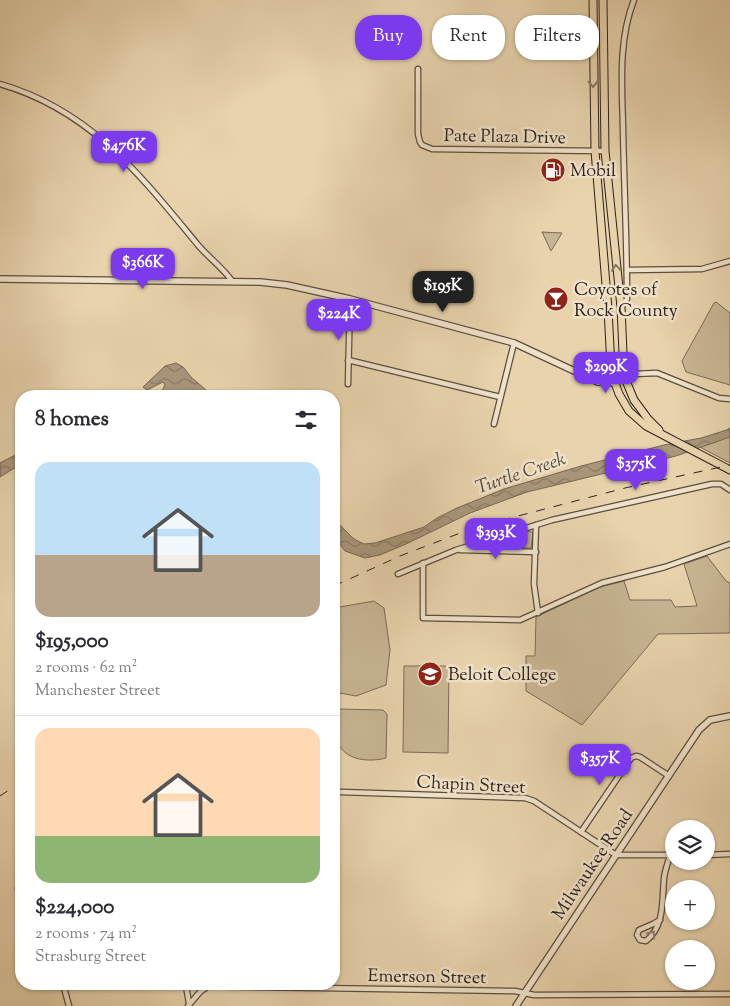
<!DOCTYPE html>
<meta charset="utf-8">
<style>
body{margin:0;font-family:"Sorts Mill Goudy",serif;background:#f2f2f3;color:#2b2b33;height:100vh;display:flex;flex-direction:column;font-size:19px;white-space:nowrap}
*{box-sizing:border-box;margin:0}
p{font-size:16px;color:#7c7c81}
.icon{flex:none;width:28px;height:28px;fill:none;stroke:currentColor;stroke-width:2;stroke-linecap:round;stroke-linejoin:round}
.map{position:relative;flex:1;overflow:hidden}
.details{position:absolute;left:15px;top:390px;width:325px;height:600px;display:flex;flex-direction:column;background:#fff;border-radius:20px;box-shadow:0 1px 4px #0004}
.details>*{flex:none}
.banner{position:absolute;left:355px;top:15px;width:300px;height:45px;display:flex;gap:10px}
.fabs{position:absolute;left:665px;top:820px;display:grid;gap:10px}
.fabs a{display:grid;place-items:center;width:50px;height:50px;border-radius:50%;background:#fff;box-shadow:0 1px 4px #0004;font-size:25px}
.price{position:absolute;translate:-50% -42px;padding:0 11px;border-radius:10px;background:#7c3aed;color:#fff;font-size:16px;line-height:32px;filter:drop-shadow(0 1px 2px #0008)}
.price::after{content:'';position:absolute;left:50%;top:30px;width:15px;height:11px;margin-left:-8px;background:inherit;clip-path:polygon(0 0,100% 0,50% 100%)}
.price.on{background:#222;color:#fff}
ul{padding:0;list-style:none}
li{display:grid;align-content:center;gap:10px;height:265px;padding:0 20px}
li+li{border-top:1px solid #e1e1e2}
li span{display:grid;place-items:center;height:155px;border-radius:15px;color:#555}
li>.icon{margin-inline-start:auto}
span .icon{width:90px;height:90px;fill:#fffc;stroke-width:1}
li b{font-size:21px}
h2{display:flex;justify-content:space-between;align-items:center;height:60px;padding:0 20px;font-size:21px}
.chip{padding:0 18px;border-radius:20px;background:#fff;box-shadow:0 1px 4px #0004;font-size:18px;line-height:45px}
.chip.on{background:#7c3aed;color:#fff}
.map>svg:first-child{display:block}
.grass{fill:url(#grass-tufts);stroke:#7b6b56}
.green{fill:#c8b594;stroke:#7b6b56}
.water{fill:url(#water-waves);stroke:#786754}
.lines{fill:none;stroke-linecap:round;stroke-linejoin:round}
.minor-casing{stroke:#5c4e3e;stroke-width:7}
.tertiary-casing{stroke:#5c4e3e;stroke-width:8}
.primary-casing{stroke:#2e2119;stroke-width:9}
.minor{stroke:#f0e2ca;stroke-width:4.5}
.tertiary{stroke:#f0e2ca;stroke-width:5.5}
.primary{stroke:#e8d3ad;stroke-width:7}
.rail{stroke:#2e2119;stroke-width:1;stroke-dasharray:9 9;stroke-linecap:butt}
.oneway{stroke:#8b7a63}
.oneway2{stroke:#8f8272}
.labels{text-anchor:middle;stroke-width:5;stroke-linejoin:round;paint-order:stroke}
.street-label{font-size:18px;fill:#2e2119;stroke:#f0e2ca}
.poi-label{font-size:18px;fill:#2e2119;stroke:#f0e2ca;text-anchor:start}
.water-label{font-size:19px;font-style:italic;fill:#594a3b;stroke:#f0e2ca}
</style>
<div class="map">
<svg width="730" height="1006" viewBox="0 0 730 1006">
<defs>
<pattern id="grass-tufts" width="24" height="20" patternUnits="userSpaceOnUse" patternTransform="scale(1.25)"><rect width="24" height="20" fill="#c8b594"/><path d="M3 7l-1-3M5 7V3M7 7l1-3M15 17l-1-3M17 17v-4M19 17l1-3" fill="none" stroke="#ac9b7f"/></pattern>
<pattern id="water-waves" width="16" height="10" patternUnits="userSpaceOnUse" patternTransform="scale(1.25)"><rect width="16" height="10" fill="#a9967b"/><path d="M0 5q4-4 8 0t8 0" fill="none" stroke="#8a7a64"/></pattern>
</defs>
<rect width="100%" height="100%" fill="#e8d3ad"/>
<filter id="stains"><feTurbulence type="fractalNoise" baseFrequency=".004" numOctaves="4"/><feColorMatrix values="0 0 0 0 .2 0 0 0 0 .09 0 0 0 0 .02 0 0 0 .5 -.17"/></filter>
<radialGradient id="worn" r=".72"><stop offset=".6" stop-color="#630" stop-opacity="0"/><stop offset="1" stop-color="#630" stop-opacity=".3"/></radialGradient>
<!-- grass -->
<polygon class="grass" points="542,232 562,233 551,251"/>
<!-- green -->
<g class="green">
<polygon points="716,302 730,313 730,385 686,372 682,361 714,303"/>
<polygon points="730,428 730,463 700,447"/>
<polygon points="529,531 533,533 531,548 483,547 485,545"/>
<polygon points="707,556 726,581 730,583 730,633 658,634 582,725 526,691 526,656 535,656 536,617 600,587 624,581 630,600 671,600 675,607 697,606 684,564"/>
<polygon points="374,601 384,608 390,650 386,685 356,696 334,692 334,608"/>
<polygon points="404,666 449,666 448,753 403,752"/>
<path d="M 338,709 L 383,710 L 387,714 L 386,758 C 367,763 341,760 336,737 C 334,728 337,719 338,709 Z"/>
</g>
<!-- water -->
<g class="water">
<path d="M 176,363 L 183,367 L 191,377 L 213,396 C 207,396 200,398 195,396 C 188,394 185,392 179,396 L 159,396 L 165,385 L 163,382 L 147,390 L 143,387 L 165,366 Z"/>
<polygon points="730,429 730,437 676,456 527,492 470,513 406,544 380,555 365,558 345,551 334,536 334,519 354,539 364,544 375,543 424,527 437,518 457,508 504,489 581,466 664,445 701,438"/>
<polygon points="21,452 21,464 0,477 0,463"/>
</g>
<g class="lines">
<defs>
<g id="minor">
<polyline points="418,69 418,134 420,142 422,145 432,149 605,151"/>
<path d="M 0,84 C 91,110 141,176 198,245 C 209,258 222,267 232,281"/>
<polyline points="627,270 702,269 730,261"/>
<path d="M 621,307 L 627,299 C 627,242 624,185 623,128 C 622,85 618,41 634,0"/>
<polyline points="348,360 500,397"/>
<polyline points="624,376 633,374 657,373 719,398 730,399"/>
<polyline points="348,384 350,299"/>
<polyline points="494,424 514,343"/>
<polyline points="536,525 534,584 538,613"/>
<polyline points="460,550 536,552"/>
<polyline points="423,563 423,618 520,620 602,583 665,567 730,544"/>
<polyline points="398,574 456,550 552,520 712,484 721,484 730,490"/>
<polyline points="341,792 525,798 534,801 616,855 674,855"/>
<polyline points="581,832 631,758 636,756 640,757 669,776"/>
<polyline points="706,855 730,854"/>
<polyline points="21,879 18,888 21,899"/>
<path d="M 660,920 L 653,924 L 639,930 L 637,935 L 640,940 L 646,941 C 665,926 662,900 664,878 C 665,870 668,863 670,855"/>
<polyline points="63,984 515,991 534,995 730,994"/>
<polyline points="63,984 69,1006"/>
<polyline points="186,986 189,1003"/>
<polyline points="188,1006 200,992 207,987"/>
</g>
<g id="tertiary">
<polyline points="0,279 260,282 287,285 350,299 514,343 598,382 615,383 624,376"/>
<polyline points="589,378 617,376"/>
<polyline points="516,1006 699,730 710,720 730,716"/>
</g>
<g id="primary">
<polyline points="593,0 595,151 608,309 611,367 615,383 619,394 629,411 646,426 730,470"/>
<polyline points="603,0 605,151 621,307 624,376 634,400 648,419 659,430"/>
</g>
</defs>
<!-- minor casing -->
<use href="#minor" class="minor-casing"/>
<!-- tertiary casing -->
<use href="#tertiary" class="tertiary-casing"/>
<!-- primary casing -->
<use href="#primary" class="primary-casing"/>
<!-- minor -->
<use href="#minor" class="minor"/>
<!-- tertiary -->
<use href="#tertiary" class="tertiary"/>
<!-- primary -->
<use href="#primary" class="primary"/>
<!-- rail -->
<g class="rail">
<polyline points="334,586 400,556 476,527 625,488 730,465"/>
<polyline points="0,796 21,782"/>
</g>
</g>
<!-- one-way arrows -->
<defs><path id="oneway-chevron" d="M-2-3.5L2.5 0L-2 3.5" fill="none" stroke-width="1.6" stroke-linecap="round" stroke-linejoin="round" transform="scale(1.25)"/></defs>
<g class="oneway">
<use href="#oneway-chevron" transform="translate(593 84) rotate(89)"/>
<use href="#oneway-chevron" transform="translate(616 268) rotate(-96)"/>
</g>
<use class="oneway2" href="#oneway-chevron" transform="translate(652 934) rotate(-55)"/>
<!-- icons -->
<defs>
<symbol id="fuel-disc" viewBox="-11 -11 22 22"><circle r="9.5" fill="#8f2418" stroke="#f0e2ca"/><path d="M-5.5-6h7V0h2V4h1.3V-2.5L3-4.5l.8-.8L6-3V5H2.5V1h-1V6h-7ZM-4.2-4.7v3.2H.2V-4.7Z" fill="#fff"/></symbol>
<symbol id="bar-disc" viewBox="-11 -11 22 22"><circle r="9.5" fill="#8f2418" stroke="#f0e2ca"/><path d="M-6-5H6L.8 .8V4.5H3.5V6h-7V4.5H-.8V.8Z" fill="#fff"/></symbol>
<symbol id="university-disc" viewBox="-11 -11 22 22"><circle r="9.5" fill="#8f2418" stroke="#f0e2ca"/><path d="M0-5L7-2L0 1L-7-2ZM-4 1L0 2.5L4 1V4Q0 6-4 4Z" fill="#fff"/></symbol>
</defs>
<g fill-rule="evenodd">
<use href="#fuel-disc" x="539" y="156" width="28" height="28"/>
<use href="#bar-disc" x="542" y="285" width="28" height="28"/>
<use href="#university-disc" x="416" y="660" width="28" height="28"/>
</g>
<g class="labels">
<!-- street labels -->
<g class="street-label">
<text transform="translate(505 136) rotate(1)" y="6">Pate Plaza Drive</text>
<text transform="translate(471 784) rotate(3)" y="6">Chapin Street</text>
<text transform="translate(592 864) rotate(-56)" y="6">Milwaukee Road</text>
<text transform="translate(427 976) rotate(1)" y="6">Emerson Street</text>
</g>
<!-- poi labels -->
<g class="poi-label">
<text x="570" y="176">Mobil</text>
<text x="574" y="295">Coyotes of<tspan x="574" dy="21">Rock County</tspan></text>
<text x="448" y="680">Beloit College</text>
</g>
<!-- water labels -->
<g class="water-label">
<text transform="translate(520 472) rotate(-19)" y="7">Turtle Creek</text>
</g>
</g>
<rect width="100%" height="100%" filter="url(#stains)"/>
<rect width="100%" height="100%" fill="url(#worn)"/>
</svg>
<div class="fabs">
<a><svg class="icon" aria-label="layers" viewBox="0 0 24 24"><path d="M12 4l9 5-9 5-9-5zM3 14l9 5 9-5"/></svg></a>
<a>+</a>
<a>−</a>
</div>
<b class="price" style="left:124px;top:173px">$476K</b>
<b class="price" style="left:143px;top:290px">$366K</b>
<b class="price on" style="left:443px;top:313px">$195K</b>
<b class="price" style="left:339px;top:341px">$224K</b>
<b class="price" style="left:606px;top:394px">$299K</b>
<b class="price" style="left:636px;top:491px">$375K</b>
<b class="price" style="left:496px;top:560px">$393K</b>
<b class="price" style="left:600px;top:786px">$357K</b>
<div class="banner">
<a class="chip on">Buy</a>
<a class="chip">Rent</a>
<a class="chip">Filters</a>
</div>
<section class="details">
<h2>8 homes<svg class="icon" aria-label="filters" viewBox="0 0 24 24"><path d="M4 7h16M4 17h16"/><circle cx="9" cy="7" r="2"/><circle cx="15" cy="17" r="2"/></svg></h2>
<ul>
<li><span style="background:linear-gradient(#bfe0f5 60%,#b9a48a 0)"><svg class="icon" aria-label="home" viewBox="0 0 24 24"><path d="M3 11l9-7 9 7M6 9v11h12V9"/></svg></span><div><b>$195,000</b><p>2 rooms · 62 m²</p><p>Manchester Street</p></div></li>
<li><span style="background:linear-gradient(#ffd9b3 70%,#8fb573 0)"><svg class="icon" aria-label="home" viewBox="0 0 24 24"><path d="M3 11l9-7 9 7M6 9v11h12V9"/></svg></span><div><b>$224,000</b><p>2 rooms · 74 m²</p><p>Strasburg Street</p></div></li>
</ul>
</section>
</div>
